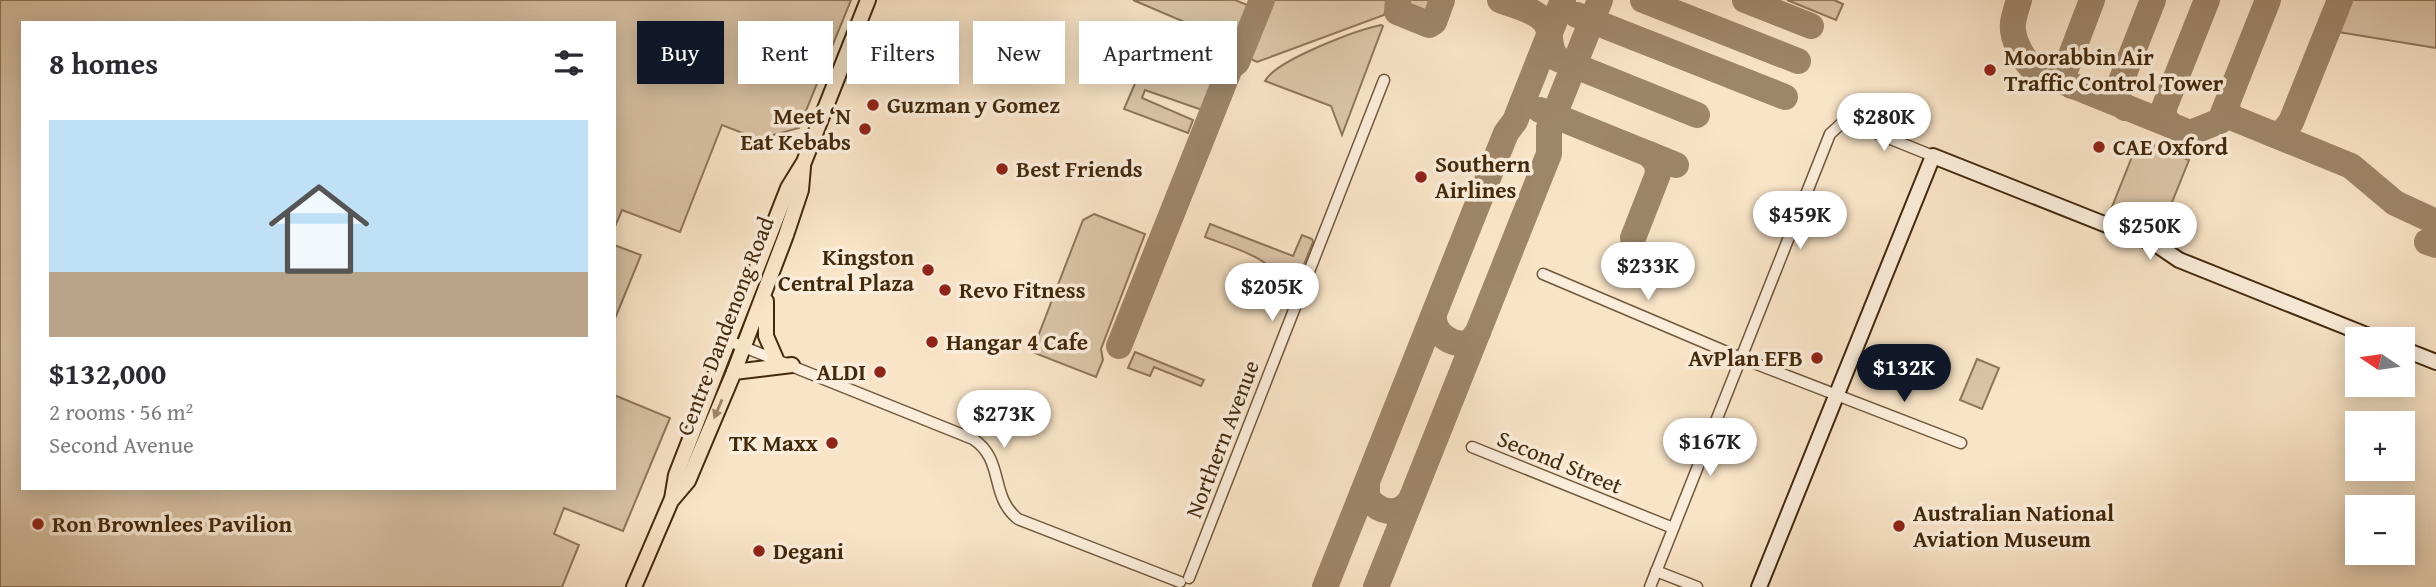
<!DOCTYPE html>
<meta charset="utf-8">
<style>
body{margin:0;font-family:"Gentium Book Plus",serif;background:#f2f2f3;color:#2b2b33;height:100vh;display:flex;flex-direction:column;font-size:26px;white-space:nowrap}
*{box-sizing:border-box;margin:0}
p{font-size:23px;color:#7c7c81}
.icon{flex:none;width:38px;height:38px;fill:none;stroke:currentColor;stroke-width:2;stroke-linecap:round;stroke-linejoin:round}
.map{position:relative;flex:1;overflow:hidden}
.side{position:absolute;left:21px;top:21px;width:595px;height:469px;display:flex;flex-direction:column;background:#fff;border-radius:0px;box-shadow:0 4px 18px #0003}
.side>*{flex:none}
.banner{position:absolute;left:637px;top:21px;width:665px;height:63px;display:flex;gap:14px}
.needle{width:46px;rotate:283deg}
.buttons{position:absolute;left:2345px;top:327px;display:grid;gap:14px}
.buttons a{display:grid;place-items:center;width:70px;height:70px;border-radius:0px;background:#fff;box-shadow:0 4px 18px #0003;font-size:35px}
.price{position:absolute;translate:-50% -60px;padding:0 16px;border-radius:24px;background:#fff;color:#222;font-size:23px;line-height:46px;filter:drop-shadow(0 2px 4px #0008)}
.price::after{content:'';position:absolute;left:50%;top:42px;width:21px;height:16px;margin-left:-10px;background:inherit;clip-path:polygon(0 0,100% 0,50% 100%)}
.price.current{background:#111827;color:#fff}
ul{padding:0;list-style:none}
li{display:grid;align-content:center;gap:14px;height:371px;padding:0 28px}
li span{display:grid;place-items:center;height:217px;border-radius:0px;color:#555}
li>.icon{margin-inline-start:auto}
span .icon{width:126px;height:126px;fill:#fffc;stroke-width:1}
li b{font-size:30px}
h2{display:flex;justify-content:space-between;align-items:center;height:84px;padding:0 28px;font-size:30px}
.chip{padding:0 24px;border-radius:0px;background:#fff;box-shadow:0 4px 18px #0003;font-size:24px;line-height:63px}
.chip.current{background:#111827;color:#fff}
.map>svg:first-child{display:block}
.green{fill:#dac4a7;stroke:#8e765a;stroke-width:2}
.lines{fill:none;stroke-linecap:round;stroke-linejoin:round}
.taxiway{stroke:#9e866a;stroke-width:26}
.minor-casing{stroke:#70583b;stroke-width:13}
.secondary-casing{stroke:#43290c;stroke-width:18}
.primary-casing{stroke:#43290c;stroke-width:18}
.minor{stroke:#fbeddb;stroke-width:10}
.secondary{stroke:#fbeddb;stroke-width:14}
.primary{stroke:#f9e4c7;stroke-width:14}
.oneway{fill:#9e866a}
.poi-dot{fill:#8f2418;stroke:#fbeddb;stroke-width:2.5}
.labels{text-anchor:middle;stroke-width:7;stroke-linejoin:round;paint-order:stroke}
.poi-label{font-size:23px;font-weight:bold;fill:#43290c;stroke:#fbeddb;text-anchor:start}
.street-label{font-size:23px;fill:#43290c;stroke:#fbeddb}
</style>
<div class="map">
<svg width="2436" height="587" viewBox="0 0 2436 587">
<rect width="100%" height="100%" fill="#f9e4c7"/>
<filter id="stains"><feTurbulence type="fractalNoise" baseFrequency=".00286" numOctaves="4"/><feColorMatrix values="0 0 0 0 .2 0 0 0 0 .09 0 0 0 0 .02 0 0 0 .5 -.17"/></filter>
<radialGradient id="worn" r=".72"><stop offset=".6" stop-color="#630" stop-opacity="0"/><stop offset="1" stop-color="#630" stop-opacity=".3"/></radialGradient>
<!-- green -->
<g class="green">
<polygon points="0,0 851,0 799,128 758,139 722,125 680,232 622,210 614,229 614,23 23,23 23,488 614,488 614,395 670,418 623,531 564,508 554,534 579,545 562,587 0,587"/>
<polygon points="1133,0 1235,0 1250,6 1236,35 1222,38"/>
<polygon points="1272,0 1390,0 1384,15 1257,62 1249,58"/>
<polygon points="1406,0 1434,0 1430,12 1405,2"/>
<polygon points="1787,0 1834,0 1843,4 1836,20"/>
<polygon points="2349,0 2436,0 2436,48 2338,32"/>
<path d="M 1381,25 L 1383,26 L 1342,135 L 1331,106 L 1265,81 C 1276,60 1357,30 1381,25 Z"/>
<polygon points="1159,28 1217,53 1221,58 1202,110 1145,90 1142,98 1193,120 1188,133 1124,109"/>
<polygon points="2139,139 2189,160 2160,232 2110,212"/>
<polygon points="1094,214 1145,234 1101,349 1103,360 1096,377 1032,352 1083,220"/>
<path d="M 1210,224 L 1293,256 L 1302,235 L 1312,239 L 1313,242 L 1295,287 L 1282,283 C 1271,257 1231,247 1205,237 Z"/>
<polygon points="614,245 641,255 614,321"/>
<polygon points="1135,352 1204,380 1201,386 1154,367 1150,376 1128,368"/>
<polygon points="1977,359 1999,368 1982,409 1960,400"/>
</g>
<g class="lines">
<!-- taxiway -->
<g class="taxiway">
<polyline points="1398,0 1397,12 1429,25 1434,22 1442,0"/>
<path d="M 1500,0 C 1514,6 1543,11 1548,28 C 1552,40 1548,48 1558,59 L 1697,115"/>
<polyline points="1643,0 1798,61"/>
<polyline points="1745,0 1811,26"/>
<path d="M 2019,0 C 2017,7 2014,15 2013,23 C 2011,38 2023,60 2034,70 L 2190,133 L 2220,121 L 2268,0"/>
<polyline points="1577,15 1785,97"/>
<polyline points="2072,86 2065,79 2065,71 2092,0"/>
<polyline points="2227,104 2228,112 2233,118 2351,166 2395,203 2436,222"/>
<polyline points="2125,108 2118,99 2118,89 2153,0"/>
<polyline points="1540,110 1676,165"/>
<polyline points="2171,125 2164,118 2164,108 2207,0"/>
<polyline points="2273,134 2282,133 2291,122 2340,0"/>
<polyline points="1633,238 1658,174 1657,163 1649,154"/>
<polyline points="2427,242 2436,245"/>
<path d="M 1434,315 C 1432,333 1453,348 1470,342 L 1478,332"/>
<polyline points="1119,346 1230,68 1237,62 1262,0"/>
<path d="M 1367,483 L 1367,498 C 1380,513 1398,517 1410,501"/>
<polyline points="1325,587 1506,133 1515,121 1563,0"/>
<polyline points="1376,587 1549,154 1549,128 1600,0"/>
</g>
<defs>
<g id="minor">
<polyline points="1543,274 1741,358 1961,443"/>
<path d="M 729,341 L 973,439 C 1005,460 989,496 1018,519 L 1180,582"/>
<polyline points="1472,447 1673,528"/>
<polyline points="1656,571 1697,587"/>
<polyline points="1189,578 1384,80"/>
<polyline points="1650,587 1830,134 1842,123 1851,123 1933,156"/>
</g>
<g id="secondary">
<polyline points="2403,349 2436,362"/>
<polyline points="1759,587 1933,156 2157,245 2179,260 2379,340"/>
</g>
<g id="primary">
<polyline points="766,301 766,336 776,359"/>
<polyline points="734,372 792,365"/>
<polyline points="672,499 676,475 788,188 804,162 868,0"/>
<polyline points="634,587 671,501 688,481 734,372 786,235 801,190 803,167"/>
</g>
</defs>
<!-- minor casing -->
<use href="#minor" class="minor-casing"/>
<!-- secondary casing -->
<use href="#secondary" class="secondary-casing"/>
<!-- primary casing -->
<use href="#primary" class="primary-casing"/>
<!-- minor -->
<use href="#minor" class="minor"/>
<!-- secondary -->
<use href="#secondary" class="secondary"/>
<!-- primary -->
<use href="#primary" class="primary"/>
</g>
<!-- one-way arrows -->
<defs><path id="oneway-solid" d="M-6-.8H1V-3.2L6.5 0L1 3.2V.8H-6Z" transform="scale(1.75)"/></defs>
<use class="oneway" href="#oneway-solid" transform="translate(718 409) rotate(113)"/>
<!-- markers -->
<g class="poi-dot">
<circle cx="1990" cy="70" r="7"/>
<circle cx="873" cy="105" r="7"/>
<circle cx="865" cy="129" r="7"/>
<circle cx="2099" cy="147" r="7"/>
<circle cx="1002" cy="169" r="7"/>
<circle cx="1421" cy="177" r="7"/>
<circle cx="928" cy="270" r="7"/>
<circle cx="945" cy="290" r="7"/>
<circle cx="932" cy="342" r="7"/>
<circle cx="1817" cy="358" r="7"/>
<circle cx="880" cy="372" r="7"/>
<circle cx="832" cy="443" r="7"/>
<circle cx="38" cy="524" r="7"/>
<circle cx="1899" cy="526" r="7"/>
<circle cx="759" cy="551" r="7"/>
</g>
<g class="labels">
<!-- poi labels -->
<g class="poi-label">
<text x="2004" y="65">Moorabbin Air<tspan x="2004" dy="26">Traffic Control Tower</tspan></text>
<text x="887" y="113">Guzman y Gomez</text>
<text x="851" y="124" text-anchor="end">Meet ‘N<tspan x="851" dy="26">Eat Kebabs</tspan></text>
<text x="2113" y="155">CAE Oxford</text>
<text x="1435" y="172">Southern<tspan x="1435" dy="26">Airlines</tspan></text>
<text x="1016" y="177">Best Friends</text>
<text x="914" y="265" text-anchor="end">Kingston<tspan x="914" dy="26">Central Plaza</tspan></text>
<text x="959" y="298">Revo Fitness</text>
<text x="946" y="350">Hangar 4 Cafe</text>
<text x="1803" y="366" text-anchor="end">AvPlan EFB</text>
<text x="866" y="380" text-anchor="end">ALDI</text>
<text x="818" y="451" text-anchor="end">TK Maxx</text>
<text x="1913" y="521">Australian National<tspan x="1913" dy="26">Aviation Museum</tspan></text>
<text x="52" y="532">Ron Brownlees Pavilion</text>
<text x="773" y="559">Degani</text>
</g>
<!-- street labels -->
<g class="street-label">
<text transform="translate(725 326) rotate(-69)" y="8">Centre Dandenong Road</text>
<text transform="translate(1222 439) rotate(-69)" y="8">Northern Avenue</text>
<text transform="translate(1560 462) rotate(22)" y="8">Second Street</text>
</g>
</g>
<rect width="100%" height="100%" filter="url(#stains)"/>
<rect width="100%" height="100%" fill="url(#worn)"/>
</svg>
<div class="buttons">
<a><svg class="needle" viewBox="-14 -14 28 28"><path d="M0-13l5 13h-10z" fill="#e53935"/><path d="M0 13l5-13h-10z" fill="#7c7c81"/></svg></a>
<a>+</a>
<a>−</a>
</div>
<b class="price" style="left:1884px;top:153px">$280K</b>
<b class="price" style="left:1800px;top:251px">$459K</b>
<b class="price" style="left:2150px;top:262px">$250K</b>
<b class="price" style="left:1648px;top:302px">$233K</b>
<b class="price" style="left:1272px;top:323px">$205K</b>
<b class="price current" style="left:1904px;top:404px">$132K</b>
<b class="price" style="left:1004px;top:450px">$273K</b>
<b class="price" style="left:1710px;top:478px">$167K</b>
<div class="banner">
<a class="chip current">Buy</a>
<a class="chip">Rent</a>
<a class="chip">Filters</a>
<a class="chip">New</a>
<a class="chip">Apartment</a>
</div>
<section class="side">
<h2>8 homes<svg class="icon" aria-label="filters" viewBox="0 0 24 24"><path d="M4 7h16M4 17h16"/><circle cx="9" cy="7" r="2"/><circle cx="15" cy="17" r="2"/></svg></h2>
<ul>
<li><span style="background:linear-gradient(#bfe0f5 70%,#b9a48a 0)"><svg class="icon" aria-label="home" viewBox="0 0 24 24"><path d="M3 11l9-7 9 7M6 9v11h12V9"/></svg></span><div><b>$132,000</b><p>2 rooms · 56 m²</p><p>Second Avenue</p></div></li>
</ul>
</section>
</div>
